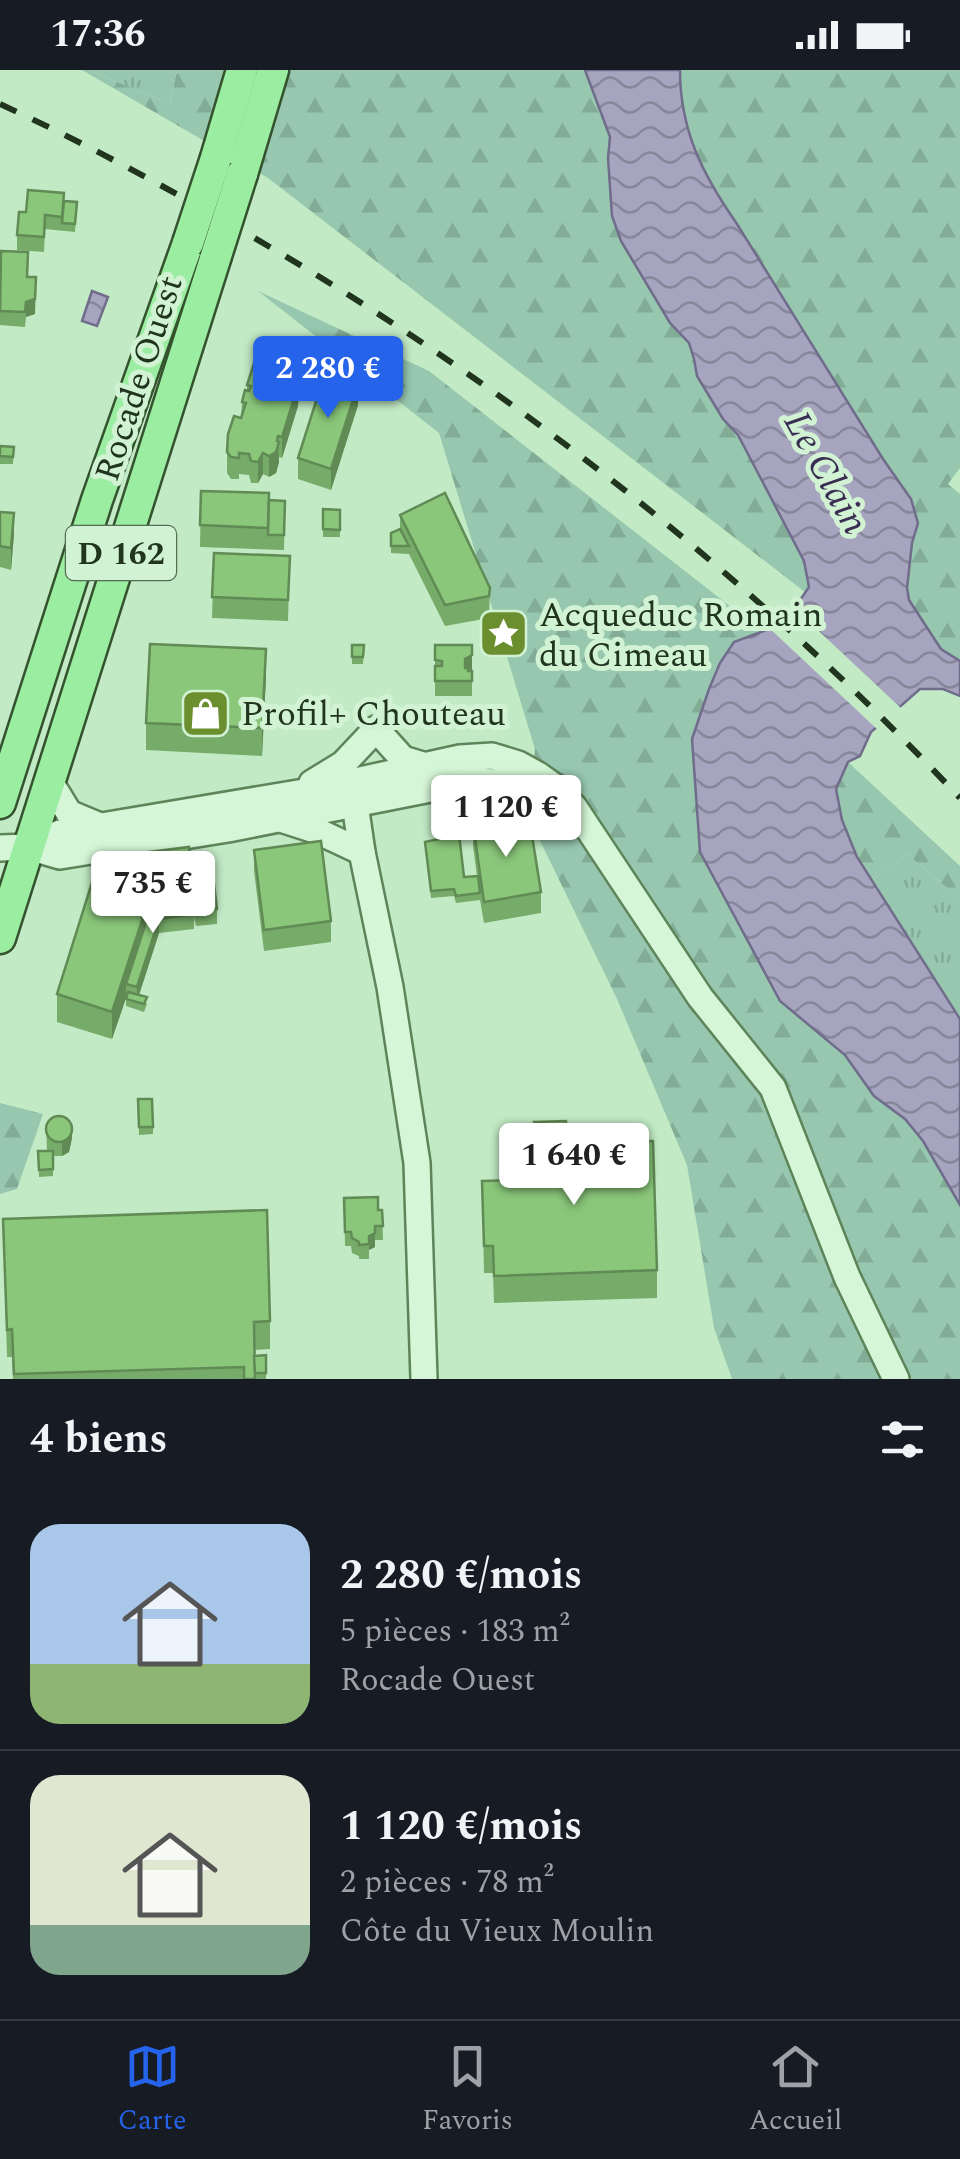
<!DOCTYPE html>
<html lang="fr">
<meta charset="utf-8">
<style>
body{margin:0;font-family:Spectral,serif;background:#242831;color:#f1f3f6;height:100vh;display:flex;flex-direction:column;font-size:38px;white-space:nowrap}
*{box-sizing:border-box;margin:0}
p{font-size:32px;color:#9ea1a6}
.icon{flex:none;width:55px;height:55px;fill:none;stroke:currentColor;stroke-width:2;stroke-linecap:round;stroke-linejoin:round}
.map{position:relative;height:1309px;overflow:hidden}
.panel{display:flex;flex-direction:column;background:#171b24;flex:1}
.panel>*{flex:none}
.price{position:absolute;translate:-50% -85px;padding:0 22px;border-radius:10px;background:#fff;color:#222;font-size:32px;line-height:65px;filter:drop-shadow(0 2px 5px #0008)}
.price::after{content:'';position:absolute;left:50%;top:60px;width:30px;height:22px;margin-left:-15px;background:inherit;clip-path:polygon(0 0,100% 0,50% 100%)}
.price.active{background:#2563eb;color:#fff}
ul{padding:0;list-style:none}
li{display:flex;align-items:center;gap:30px;height:250px;padding:0 30px}
li+li{border-top:2px solid #363941}
li span{display:grid;place-items:center;flex:none;width:280px;height:200px;border-radius:30px;color:#555}
li>.icon{margin-inline-start:auto}
span .icon{width:120px;height:120px;fill:#fffc;stroke-width:1}
li b{font-size:42px}
h2{display:flex;justify-content:space-between;align-items:center;height:120px;padding:0 30px;font-size:42px}
.status{display:flex;justify-content:space-between;align-items:center;height:70px;padding:0 50px;background:#171b24;direction:ltr}
.status svg{height:28px;fill:currentColor}
.menu{display:flex;justify-content:space-around;align-items:center;height:140px;border-top:2px solid #363941;background:#171b24;font-size:28px;color:#9ea1a6}
.menu a{display:grid;justify-items:center;gap:5px}
.menu .active{color:#2563eb}
.map>svg:first-child{display:block}
.grass{fill:url(#grass-tufts)}
.forest{fill:url(#forest-firs)}
.water{fill:url(#water-waves);stroke:#706c8b;stroke-width:2.5}
.pier{fill:#c2ebc5}
.lines{fill:none;stroke-linecap:round;stroke-linejoin:round}
.minor-casing{stroke:#5e845a;stroke-width:30}
.major-casing{stroke:#34522e;stroke-width:35}
.minor{stroke:#d5f6d7;stroke-width:25}
.major{stroke:#9beda1;stroke-width:30}
.rail{stroke:#21341e;stroke-width:6;stroke-dasharray:18 18;stroke-linecap:butt}
.major-bridge-casing{stroke:#34522e;stroke-width:35;stroke-linecap:butt}
.major-bridge{stroke:#9beda1;stroke-width:30}
.wall{fill:#77ab69}
.shaded-wall{fill:#618b55}
.building{fill:#8ac77a;stroke:#618b55;stroke-width:2.5}
.labels{text-anchor:middle;stroke-width:10;stroke-linejoin:round;paint-order:stroke}
.shield{fill:#d1f3d4;stroke:#566d55;stroke-width:2.5}
.shield-label{font-size:32px;font-weight:bold;fill:#21341e}
.street-label{font-size:35px;fill:#21341e;stroke:#d1f3d4}
.poi-label{font-size:35px;fill:#21341e;stroke:#d1f3d4;text-anchor:start}
.water-label{font-size:38px;font-style:italic;fill:#3a2e53;stroke:#d1f3d4}
</style>
<div class="status"><b>17:36</b><svg viewBox="0 0 49 12"><path d="M0 12V9h3v3zM5 12V6h3v6zM10 12V3h3v9zM15 12V0h3v12zM26 1h20v11H26zM47 4h2v5h-2z"/></svg></div>
<div class="map">
<svg width="960" height="1309" viewBox="0 0 960 1309">
<defs>
<pattern id="grass-tufts" width="24" height="20" patternUnits="userSpaceOnUse" patternTransform="scale(2.5)"><rect width="24" height="20" fill="#97c8af"/><path d="M3 7l-1-3M5 7V3M7 7l1-3M15 17l-1-3M17 17v-4M19 17l1-3" fill="none" stroke="#82ac96"/></pattern>
<pattern id="forest-firs" width="22" height="20" patternUnits="userSpaceOnUse" patternTransform="scale(2.5)"><rect width="22" height="20" fill="#97c8af"/><path d="M5 1l3.5 6h-7zM16 11l3.5 6h-7z" fill="#82ac96"/></pattern>
<pattern id="water-waves" width="16" height="10" patternUnits="userSpaceOnUse" patternTransform="scale(2.5)"><rect width="16" height="10" fill="#a6a4be"/><path d="M0 5q4-4 8 0t8 0" fill="none" stroke="#87869a"/></pattern>
</defs>
<rect width="100%" height="100%" fill="#c2ebc5"/>
<!-- grass -->
<g class="grass">
<polygon points="89,0 177,0 170,34"/>
<polygon points="907,784 960,829 960,949 873,810"/>
</g>
<!-- forest -->
<g class="forest">
<polygon points="82,0 89,0 170,34 177,0 960,0 960,398 948,414 960,424 960,625 837,534 805,522 268,108"/>
<polygon points="258,221 429,301 763,562 756,789 960,1135 960,1309 732,1309 714,1258 687,1095 617,929 528,746 535,679 439,363"/>
<path d="M 848,692 L 960,796 L 960,829 L 907,784 L 873,810 C 856,785 836,753 836,722 C 836,712 844,701 848,692 Z"/>
<polygon points="0,1033 43,1044 17,1119 0,1124"/>
</g>
<!-- water -->
<g class="water">
<path d="M 585,0 L 680,0 C 680,61 703,105 737,154 L 883,389 L 911,429 L 918,453 L 912,473 L 907,518 L 909,530 L 941,579 L 960,591 L 960,626 L 943,619 L 920,619 L 871,662 L 860,686 L 848,692 L 836,719 L 842,750 L 857,787 L 960,949 L 960,1135 L 923,1071 L 905,1049 L 874,1026 L 845,985 L 780,931 L 700,782 L 692,669 L 709,619 L 720,593 L 734,572 L 769,559 L 794,539 L 809,517 L 804,491 L 738,365 L 723,349 L 697,306 L 694,289 L 689,273 L 670,253 L 621,171 L 612,146 L 608,88 L 610,67 Z"/>
<polygon points="92,221 108,227 97,256 82,251"/>
</g>
<!-- pier -->
<polygon class="pier" points="791,535 902,639 879,661 766,555"/>
<g class="lines">
<defs>
<g id="minor">
<polyline points="49,710 69,743 100,756"/>
<polyline points="312,713 343,694 376,659 403,689 426,696"/>
<polyline points="360,720 355,734 362,782 390,917 417,1093 424,1309"/>
<polyline points="284,750 315,760 362,782"/>
<polyline points="29,777 60,763 310,721 460,688 492,686 518,694 538,705 555,717 574,737 700,927 773,1018 847,1207 896,1309"/>
<path d="M 0,778 L 29,777 L 60,786 L 228,759 L 471,711 C 503,711 530,716 557,735"/>
</g>
<g id="major">
<polyline points="216,88 242,0"/>
<polyline points="242,104 273,0"/>
<polyline points="0,733 97,430 188,173"/>
<polyline points="0,868 215,189"/>
</g>
</defs>
<!-- minor casing -->
<use href="#minor" class="minor-casing"/>
<!-- major casing -->
<use href="#major" class="major-casing"/>
<!-- minor -->
<use href="#minor" class="minor"/>
<!-- major -->
<use href="#major" class="major"/>
<!-- rail -->
<path class="rail" d="M 0,34 C 74,68 145,106 216,146 C 490,300 744,498 960,728"/>
<defs>
<g id="major-bridge">
<polyline points="188,173 216,88"/>
<polyline points="215,189 242,104"/>
</g>
</defs>
<!-- major-bridge casing -->
<use href="#major-bridge" class="major-bridge-casing"/>
<!-- major-bridge -->
<use href="#major-bridge" class="major-bridge"/>
</g>
<!-- wall -->
<g class="wall">
<polygon points="64,131 77,132 75,162 45,159 44,182 17,180 17,165 26,142"/>
<polygon points="28,207 35,244 26,247 25,257 0,255 0,208"/>
<polygon points="294,309 300,318 298,324 298,336 282,388 279,387 276,403 269,407 263,404 258,413 251,413 249,405 239,404 239,409 231,409 227,403 227,382 241,348 242,332 247,321 247,315"/>
<polygon points="358,335 331,420 298,409 298,388"/>
<polygon points="0,376 14,377 13,394 0,394"/>
<polygon points="201,421 269,431 285,431 284,480 200,477"/>
<polygon points="323,439 340,440 340,467 323,467"/>
<polygon points="0,442 14,464 11,500 0,497"/>
<polygon points="400,445 490,518 489,548 445,556 409,484 391,483 391,463 400,459"/>
<polygon points="214,483 290,486 288,551 212,548"/>
<polygon points="352,575 364,575 363,594 352,594"/>
<polygon points="435,575 472,600 469,601 472,601 472,626 435,626"/>
<polygon points="266,606 262,686 146,680 146,653"/>
<polygon points="473,754 516,755 541,822 541,843 484,853 480,830 456,833 454,826 431,828 425,772 464,807 477,806 473,776"/>
<polygon points="254,780 331,851 331,872 264,881 254,801"/>
<polygon points="191,793 217,839 217,854 196,856 194,847 194,859 159,863 139,925 147,934 144,942 126,936 126,928 112,969 57,952 57,924 99,804"/>
<polygon points="138,1029 153,1057 153,1064 139,1065"/>
<polygon points="46,1054 72,1068 69,1082 62,1086 55,1086 53,1085 53,1106 39,1107 38,1081 47,1081"/>
<polygon points="566,1073 657,1200 657,1228 494,1233 493,1203 484,1203 482,1111 523,1110 523,1076"/>
<polygon points="344,1128 378,1140 382,1140 383,1170 375,1170 375,1177 369,1180 369,1189 359,1189 359,1186 352,1183 351,1176 345,1176"/>
<polygon points="3,1149 270,1251 270,1279 254,1280 254,1286 266,1285 266,1309 13,1309 12,1287 7,1287"/>
</g>
<!-- shaded-wall -->
<g class="shaded-wall">
<polygon points="36,207 35,244 26,247 26,232"/>
<polygon points="294,295 294,316 288,312"/>
<polygon points="300,311 298,336 282,388 282,367"/>
<polygon points="358,314 358,335 331,420 331,399"/>
<polygon points="278,366 279,393 276,403 269,407 269,386"/>
<polygon points="263,383 263,404 258,413 258,392"/>
<polygon points="14,443 14,464 11,500 11,478"/>
<polygon points="266,579 266,606 262,686 262,658"/>
<polygon points="472,585 472,600 465,603 465,589"/>
<polygon points="143,826 143,848 146,838 146,866 126,914 126,928 112,969 112,942"/>
<polygon points="159,849 159,863 137,931 137,917"/>
<polygon points="72,1054 72,1068 69,1082 62,1086 62,1072"/>
<polygon points="375,1163 375,1177 369,1180 369,1166"/>
</g>
<!-- building -->
<g class="building">
<polygon points="28,120 64,123 62,147 45,145 44,167 17,165 19,142 26,142"/>
<polygon points="64,131 77,132 75,154 62,153"/>
<polygon points="1,181 28,182 27,207 36,207 35,229 26,232 25,242 0,241"/>
<polygon points="261,284 294,295 288,312 298,315 282,367 278,366 277,371 279,372 276,382 269,386 263,383 258,392 251,391 249,384 239,383 239,388 231,387 227,382 228,364 234,346 241,348 246,333 242,332 245,320 249,321 251,316 247,315 256,287 259,288"/>
<polygon points="325,303 358,314 331,399 298,388"/>
<polygon points="0,376 14,377 13,387 0,386"/>
<polygon points="201,421 269,423 268,458 200,455"/>
<polygon points="445,423 490,518 489,526 445,535 400,445"/>
<polygon points="269,430 285,431 284,465 268,465"/>
<polygon points="323,439 340,440 340,460 323,459"/>
<polygon points="0,442 14,443 11,478 0,476"/>
<polygon points="400,459 409,476 391,476 391,463"/>
<polygon points="214,483 290,486 288,530 212,527"/>
<polygon points="150,574 266,579 262,658 146,653"/>
<polygon points="352,575 364,575 363,587 352,587"/>
<polygon points="435,575 472,575 472,585 465,589 465,598 468,598 468,601 472,601 472,611 435,611 435,596 442,596 442,591 435,590"/>
<polygon points="515,749 516,755 530,753 541,822 484,832 473,754"/>
<polygon points="459,764 464,807 478,806 480,823 456,826 454,819 431,821 425,772 439,769 439,767"/>
<polygon points="321,771 331,851 264,860 254,780"/>
<polygon points="189,777 194,819 143,826 140,836 146,838 112,942 57,924 95,803 99,804 105,795 117,789 116,786"/>
<polygon points="211,790 217,839 196,842 191,793"/>
<polygon points="192,833 194,844 159,849 137,917 126,914 146,852 146,839"/>
<polygon points="128,922 147,927 144,934 126,929"/>
<polygon points="138,1029 152,1029 153,1057 139,1057"/>
<circle cx="59" cy="1059" r="13"/>
<polygon points="566,1051 566,1073 653,1071 657,1200 494,1206 493,1176 484,1176 482,1111 524,1110 523,1076 535,1076 534,1052"/>
<polygon points="38,1081 53,1081 53,1099 39,1100"/>
<polygon points="378,1127 378,1140 382,1140 383,1156 375,1156 375,1163 369,1166 369,1174 359,1175 359,1172 352,1168 351,1162 345,1162 344,1128"/>
<polygon points="267,1140 270,1251 254,1252 255,1309 244,1309 244,1297 14,1304 12,1259 7,1260 3,1149"/>
<polygon points="266,1285 266,1303 255,1303 254,1286"/>
</g>
<!-- icons -->
<defs>
<symbol id="sight-square" viewBox="-11 -11 22 22"><rect x="-9" y="-9" width="18" height="18" rx="4" fill="#6b8f2e" stroke="#d1f3d4"/><path d="M0-6L1.8-2.2L6-1.7L2.9 1.2L3.7 5.4L0 3.3L-3.7 5.4L-2.9 1.2L-6-1.7L-1.8-2.2Z" fill="#fff"/></symbol>
<symbol id="shop-square" viewBox="-11 -11 22 22"><rect x="-9" y="-9" width="18" height="18" rx="4" fill="#6b8f2e" stroke="#d1f3d4"/><path d="M-5-2.5h2.3a2.7 3.5 0 0 1 5.4 0H5L5.5 6h-11ZM-1.5-2.5h3a1.5 2.3 0 0 0-3 0Z" fill="#fff"/></symbol>
</defs>
<g fill-rule="evenodd">
<use href="#sight-square" x="476" y="536" width="55" height="55"/>
<use href="#shop-square" x="178" y="616" width="55" height="55"/>
</g>
<g class="labels">
<!-- shield labels -->
<rect class="shield" x="66" y="456" width="110" height="54" rx="8"/>
<g class="shield-label">
<text x="121" y="494">D 162</text>
</g>
<!-- street labels -->
<g class="street-label">
<text transform="translate(138 308) rotate(-72)" y="12">Rocade Ouest</text>
</g>
<!-- poi labels -->
<g class="poi-label">
<text x="539" y="556">Acqueduc Romain<tspan x="539" dy="40">du Cimeau</tspan></text>
<text x="241" y="655">Profil+ Chouteau</text>
</g>
<!-- water labels -->
<g class="water-label">
<text transform="translate(827 402) rotate(61)" y="13">Le Clain</text>
</g>
</g>
</svg>
<b class="price active" style="left:328px;top:351px">2 280 €</b>
<b class="price" style="left:506px;top:790px">1 120 €</b>
<b class="price" style="left:153px;top:866px">735 €</b>
<b class="price" style="left:574px;top:1138px">1 640 €</b>
</div>
<section class="panel">
<h2>4 biens<svg class="icon" aria-label="filters" viewBox="0 0 24 24"><path d="M4 7h16M4 17h16"/><circle cx="9" cy="7" r="2"/><circle cx="15" cy="17" r="2"/></svg></h2>
<ul>
<li><span style="background:linear-gradient(#a9c7e8 70%,#8fb573 0)"><svg class="icon" aria-label="home" viewBox="0 0 24 24"><path d="M3 11l9-7 9 7M6 9v11h12V9"/></svg></span><div><b>2 280 €/mois</b><p>5 pièces · 183 m²</p><p>Rocade Ouest</p></div></li>
<li><span style="background:linear-gradient(#dfe7d0 75%,#7fa58c 0)"><svg class="icon" aria-label="home" viewBox="0 0 24 24"><path d="M3 11l9-7 9 7M6 9v11h12V9"/></svg></span><div><b>1 120 €/mois</b><p>2 pièces · 78 m²</p><p>Côte du Vieux Moulin</p></div></li>
</ul>
</section>
<nav class="menu">
<a class="active"><svg class="icon" aria-label="map" viewBox="0 0 24 24"><path d="M3 6l6-2 6 2 6-2v14l-6 2-6-2-6 2zM9 4v14M15 6v14"/></svg>Carte</a>
<a><svg class="icon" aria-label="saved" viewBox="0 0 24 24"><path d="M7 4h10v16l-5-4-5 4z"/></svg>Favoris</a>
<a><svg class="icon" aria-label="home" viewBox="0 0 24 24"><path d="M3 11l9-7 9 7M6 9v11h12V9"/></svg>Accueil</a>
</nav>
